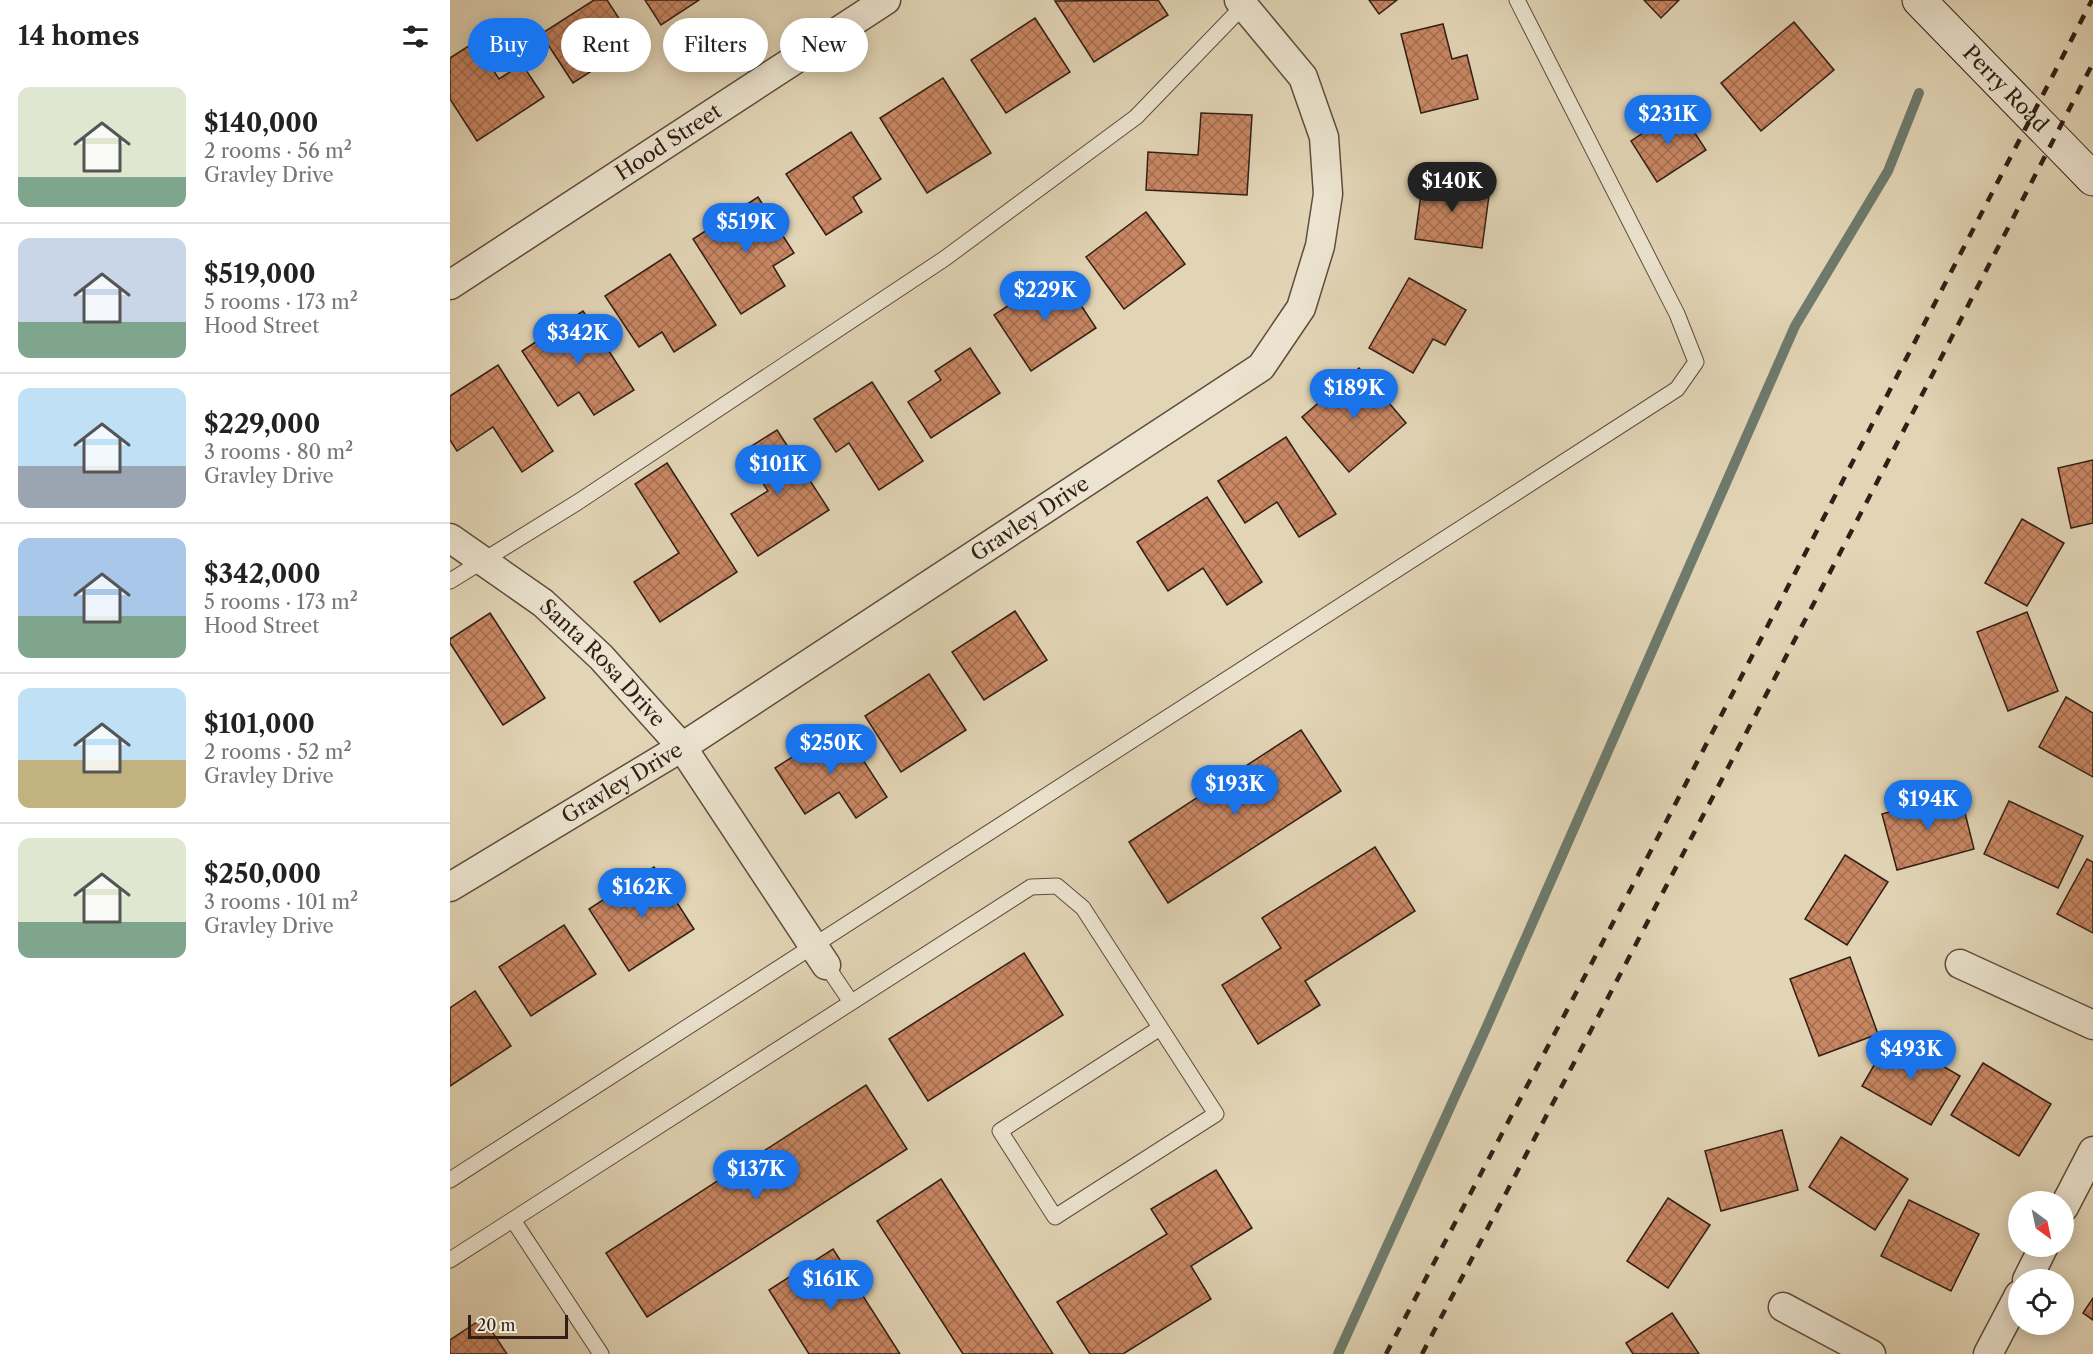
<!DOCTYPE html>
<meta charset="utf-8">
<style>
body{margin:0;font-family:"Libre Caslon Text",serif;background:#f2f2f2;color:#222;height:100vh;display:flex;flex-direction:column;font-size:22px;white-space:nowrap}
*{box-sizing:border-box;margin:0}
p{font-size:20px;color:#767676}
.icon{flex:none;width:33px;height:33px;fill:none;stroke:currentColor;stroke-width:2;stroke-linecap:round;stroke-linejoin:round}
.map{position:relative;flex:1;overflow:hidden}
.sheet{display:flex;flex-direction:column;background:#fff;width:450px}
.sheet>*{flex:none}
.banner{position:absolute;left:18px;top:18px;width:570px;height:54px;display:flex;gap:12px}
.needle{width:39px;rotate:147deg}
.buttons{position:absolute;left:1558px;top:1191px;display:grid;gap:12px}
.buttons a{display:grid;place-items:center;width:66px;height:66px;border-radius:50%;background:#fff;box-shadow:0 3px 15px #0003;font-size:30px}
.scale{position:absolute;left:18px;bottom:15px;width:100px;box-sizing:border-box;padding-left:6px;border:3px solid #321e14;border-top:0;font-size:16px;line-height:21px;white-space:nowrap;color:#321e14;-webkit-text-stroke:4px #ece4d0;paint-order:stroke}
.price{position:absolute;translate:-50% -51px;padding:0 14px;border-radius:21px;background:#1a73e8;color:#fff;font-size:20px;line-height:39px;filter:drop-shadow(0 2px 3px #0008)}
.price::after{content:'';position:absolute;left:50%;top:36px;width:18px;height:14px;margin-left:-9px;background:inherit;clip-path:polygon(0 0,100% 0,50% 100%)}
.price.selected{background:#222;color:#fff}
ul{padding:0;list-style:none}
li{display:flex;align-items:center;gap:18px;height:150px;padding:0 18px}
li+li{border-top:2px solid #e0e0e0}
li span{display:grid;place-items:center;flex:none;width:168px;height:120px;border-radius:12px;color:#555}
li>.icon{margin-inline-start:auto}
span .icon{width:72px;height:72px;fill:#fffc;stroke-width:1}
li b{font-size:26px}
h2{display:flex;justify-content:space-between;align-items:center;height:72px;padding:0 18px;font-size:26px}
.chip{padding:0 21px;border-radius:27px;background:#fff;box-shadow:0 3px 15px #0003;font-size:21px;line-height:54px}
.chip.selected{background:#1a73e8;color:#fff}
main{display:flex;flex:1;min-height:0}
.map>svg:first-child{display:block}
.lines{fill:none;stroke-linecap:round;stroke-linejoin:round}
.stream{stroke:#6e7b6d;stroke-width:10}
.building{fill:url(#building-cross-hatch);stroke:#321e14;stroke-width:1.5}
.lane-casing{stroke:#5e4c3c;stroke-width:17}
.street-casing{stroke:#5e4c3c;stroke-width:31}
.secondary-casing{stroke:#321e14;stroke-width:35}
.lane{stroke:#ece4d0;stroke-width:15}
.street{stroke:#ece4d0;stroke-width:28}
.secondary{stroke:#ece4d0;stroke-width:33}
.rail{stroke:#321e14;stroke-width:4.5;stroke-dasharray:10 10;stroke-linecap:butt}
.labels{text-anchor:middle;stroke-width:4.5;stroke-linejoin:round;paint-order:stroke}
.street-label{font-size:21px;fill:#321e14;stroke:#ece4d0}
</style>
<main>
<section class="sheet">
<h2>14 homes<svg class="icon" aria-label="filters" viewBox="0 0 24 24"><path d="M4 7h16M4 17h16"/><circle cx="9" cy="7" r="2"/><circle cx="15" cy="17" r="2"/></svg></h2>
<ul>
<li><span style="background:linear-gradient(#dfe7d0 75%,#7fa58c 0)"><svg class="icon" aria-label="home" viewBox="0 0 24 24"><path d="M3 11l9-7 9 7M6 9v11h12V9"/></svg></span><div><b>$140,000</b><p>2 rooms · 56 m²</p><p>Gravley Drive</p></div></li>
<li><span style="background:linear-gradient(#c9d6e8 70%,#7fa58c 0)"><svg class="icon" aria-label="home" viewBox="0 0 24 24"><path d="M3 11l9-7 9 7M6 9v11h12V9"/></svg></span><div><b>$519,000</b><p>5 rooms · 173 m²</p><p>Hood Street</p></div></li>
<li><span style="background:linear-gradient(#bfe0f5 65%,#9aa5b1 0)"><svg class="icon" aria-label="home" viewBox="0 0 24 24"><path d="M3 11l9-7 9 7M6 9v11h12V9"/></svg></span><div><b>$229,000</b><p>3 rooms · 80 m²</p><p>Gravley Drive</p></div></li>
<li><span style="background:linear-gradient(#a9c7e8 65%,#7fa58c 0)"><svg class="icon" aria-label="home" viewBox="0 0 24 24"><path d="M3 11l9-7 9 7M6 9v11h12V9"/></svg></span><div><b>$342,000</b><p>5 rooms · 173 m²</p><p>Hood Street</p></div></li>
<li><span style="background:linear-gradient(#bfe0f5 60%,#c2b280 0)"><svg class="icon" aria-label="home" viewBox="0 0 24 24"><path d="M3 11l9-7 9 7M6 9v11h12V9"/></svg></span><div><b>$101,000</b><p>2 rooms · 52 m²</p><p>Gravley Drive</p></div></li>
<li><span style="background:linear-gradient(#dfe7d0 70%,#7fa58c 0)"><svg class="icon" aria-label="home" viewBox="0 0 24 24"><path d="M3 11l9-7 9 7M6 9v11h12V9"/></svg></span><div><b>$250,000</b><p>3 rooms · 101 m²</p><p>Gravley Drive</p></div></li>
</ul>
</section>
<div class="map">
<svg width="1643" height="1354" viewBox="0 0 1643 1354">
<defs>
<pattern id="building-cross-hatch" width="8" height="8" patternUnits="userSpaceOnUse" patternTransform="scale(1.5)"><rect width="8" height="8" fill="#c98764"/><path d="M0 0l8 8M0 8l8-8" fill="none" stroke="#a46e51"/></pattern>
</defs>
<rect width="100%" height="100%" fill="#e2d5b6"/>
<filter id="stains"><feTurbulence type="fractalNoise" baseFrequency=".00333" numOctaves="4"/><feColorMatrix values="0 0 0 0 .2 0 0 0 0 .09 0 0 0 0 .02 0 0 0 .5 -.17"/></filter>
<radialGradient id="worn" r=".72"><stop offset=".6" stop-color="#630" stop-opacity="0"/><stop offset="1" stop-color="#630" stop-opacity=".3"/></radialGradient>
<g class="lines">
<!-- stream -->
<polyline class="stream" points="888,1354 1037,1026 1345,326 1438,171 1469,93"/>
</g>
<!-- building -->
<g class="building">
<polygon points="144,0 157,0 185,43 123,83 91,34"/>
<polygon points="195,0 249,0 211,25"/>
<polygon points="708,0 718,15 644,62 605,1"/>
<polygon points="919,0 947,0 929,14"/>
<polygon points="1194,0 1229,0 1211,18"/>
<polygon points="585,18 620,72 556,113 521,60"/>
<polygon points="1344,22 1384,70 1311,131 1271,83"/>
<polygon points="993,24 1002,59 1017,55 1028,99 971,113 951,34"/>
<polygon points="25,42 49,79 72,64 94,97 27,141 0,99 0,58"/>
<polygon points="493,78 541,153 477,193 430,118"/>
<polygon points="1229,109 1256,150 1207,182 1181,141"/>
<polygon points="751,113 802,115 797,195 696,190 698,152 748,155"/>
<polygon points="401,132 431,179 403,197 412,212 376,235 336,174"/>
<polygon points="973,179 1040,188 1032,248 965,239"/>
<polygon points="308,197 344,253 323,266 335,286 291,314 243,239"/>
<polygon points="696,212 735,264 674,309 636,257"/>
<polygon points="220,254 266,325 224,352 212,332 189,347 155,296"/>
<polygon points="609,272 646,328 581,371 544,315"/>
<polygon points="959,278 1016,310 995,345 983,339 963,373 919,348"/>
<polygon points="133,311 184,390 144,415 129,392 108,406 72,351"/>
<polygon points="520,348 550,393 481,438 458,402 491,380 485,371"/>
<polygon points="48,365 103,451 72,472 43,427 7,451 0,440 0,396"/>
<polygon points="909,368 956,423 899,472 852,417"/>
<polygon points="422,382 473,461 429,490 399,443 386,452 364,419"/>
<polygon points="327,430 379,510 308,556 281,514 318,491 292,452"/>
<polygon points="836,437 886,514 849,537 827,502 795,523 768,481"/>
<polygon points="1643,460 1643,523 1621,528 1608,468"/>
<polygon points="217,463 287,572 210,622 184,582 229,553 185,484"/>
<polygon points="757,497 812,582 777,605 753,568 718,591 687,542"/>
<polygon points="1572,519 1614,543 1577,606 1535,583"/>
<polygon points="565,611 597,660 534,700 502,652"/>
<polygon points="1577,612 1608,691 1558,711 1527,632"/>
<polygon points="40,613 95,698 53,725 0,643 0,639"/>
<polygon points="479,674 516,730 451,772 415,716"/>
<polygon points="1616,697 1643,713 1643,777 1589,747"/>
<polygon points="391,726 437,797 406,818 389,792 355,814 325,768"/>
<polygon points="851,730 891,791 718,903 679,842"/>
<polygon points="1510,793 1524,849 1447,870 1432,814"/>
<polygon points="1559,801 1633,836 1608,888 1534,854"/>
<polygon points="925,847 965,911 855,981 870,1005 808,1044 772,985 831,948 812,918"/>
<polygon points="1395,855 1438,882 1397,945 1355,919"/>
<polygon points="1637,859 1643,862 1643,933 1607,914"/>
<polygon points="204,867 244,929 179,971 139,909"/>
<polygon points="114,925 146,974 81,1016 49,967"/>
<polygon points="574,953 613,1015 478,1101 439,1039"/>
<polygon points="1400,957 1428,1034 1369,1056 1340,979"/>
<polygon points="25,991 61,1046 0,1086 0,1008"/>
<polygon points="1441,1036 1510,1076 1481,1125 1412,1086"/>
<polygon points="1533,1063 1601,1104 1569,1156 1501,1115"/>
<polygon points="416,1085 457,1149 197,1317 156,1253"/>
<polygon points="1332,1130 1348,1190 1271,1211 1255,1151"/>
<polygon points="1391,1137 1458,1179 1425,1230 1359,1187"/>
<polygon points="766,1170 802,1228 741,1266 761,1299 673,1354 640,1354 607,1302 717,1234 701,1209"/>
<polygon points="491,1179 603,1354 513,1354 427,1221"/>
<polygon points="1218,1198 1260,1225 1218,1288 1177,1261"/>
<polygon points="1459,1200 1529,1234 1501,1291 1431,1256"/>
<polygon points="383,1249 450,1354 359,1354 319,1290"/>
<polygon points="1643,1298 1643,1320 1633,1313"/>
<polygon points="1222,1313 1249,1354 1183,1354 1176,1343"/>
<polygon points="33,1318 57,1354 0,1354 0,1340"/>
</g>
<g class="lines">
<defs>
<g id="lane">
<polyline points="0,581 128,502 494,259 686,117 797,2"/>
<polyline points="376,965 401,1002"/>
<polyline points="0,1180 1227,389 1246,362 1227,314 1067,0"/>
<polyline points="63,1220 151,1354"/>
<polyline points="0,1260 581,887 607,886 633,908 766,1114 605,1217 550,1131 710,1028"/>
</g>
<g id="street">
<path id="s1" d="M 0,285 L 436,0"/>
<path id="s2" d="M 0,538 L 93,603 L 151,657 L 232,747 L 376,965"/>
<path id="s3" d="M 0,887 L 232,747 L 811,367 L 851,308 L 870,246 L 878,194 L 874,137 L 853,77 L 789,0"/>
<polyline points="1510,964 1643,1025"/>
<polyline points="1614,1207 1643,1151"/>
<polyline points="1577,1280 1594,1246"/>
<polyline points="1333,1307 1421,1354"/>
<polyline points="1538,1354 1569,1295"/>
</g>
<g id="secondary">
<path id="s4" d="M 1469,0 L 1643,179"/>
</g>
</defs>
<!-- lane casing -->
<use href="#lane" class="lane-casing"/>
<!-- street casing -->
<use href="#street" class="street-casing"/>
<!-- secondary casing -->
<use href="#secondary" class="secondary-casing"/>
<!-- lane -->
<use href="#lane" class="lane"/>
<!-- street -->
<use href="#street" class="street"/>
<!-- secondary -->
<use href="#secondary" class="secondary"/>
<!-- rail -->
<g class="rail">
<polyline points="936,1354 1217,820 1642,0"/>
<polyline points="972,1354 1425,486 1643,63"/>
</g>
</g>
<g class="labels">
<!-- street labels -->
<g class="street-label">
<text dy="7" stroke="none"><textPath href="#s4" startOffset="124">Perry Road</textPath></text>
<text dy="7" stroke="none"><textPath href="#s1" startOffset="261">Hood Street</textPath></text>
<text dy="7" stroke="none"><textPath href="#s3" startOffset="687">Gravley Drive</textPath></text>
<text dy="7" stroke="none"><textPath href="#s2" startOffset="198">Santa Rosa Drive</textPath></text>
<text dy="7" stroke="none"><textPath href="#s3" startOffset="201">Gravley Drive</textPath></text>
</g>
</g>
<rect width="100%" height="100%" filter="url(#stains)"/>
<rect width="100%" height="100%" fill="url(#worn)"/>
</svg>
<div class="buttons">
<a><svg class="needle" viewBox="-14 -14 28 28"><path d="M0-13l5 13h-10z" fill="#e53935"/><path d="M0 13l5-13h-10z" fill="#767676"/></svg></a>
<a><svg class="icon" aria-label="locate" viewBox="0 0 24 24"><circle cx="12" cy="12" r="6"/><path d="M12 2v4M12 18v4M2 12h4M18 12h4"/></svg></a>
</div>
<div class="scale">20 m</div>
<b class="price" style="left:1218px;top:146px">$231K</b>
<b class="price selected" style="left:1002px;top:213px">$140K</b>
<b class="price" style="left:296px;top:254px">$519K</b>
<b class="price" style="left:595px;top:322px">$229K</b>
<b class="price" style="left:128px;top:365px">$342K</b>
<b class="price" style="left:904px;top:420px">$189K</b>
<b class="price" style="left:328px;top:496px">$101K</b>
<b class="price" style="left:381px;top:775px">$250K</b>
<b class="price" style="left:785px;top:816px">$193K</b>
<b class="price" style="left:1478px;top:831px">$194K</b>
<b class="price" style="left:192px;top:919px">$162K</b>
<b class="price" style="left:1461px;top:1081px">$493K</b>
<b class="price" style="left:306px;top:1201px">$137K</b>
<b class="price" style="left:381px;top:1311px">$161K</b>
<div class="banner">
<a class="chip selected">Buy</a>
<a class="chip">Rent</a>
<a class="chip">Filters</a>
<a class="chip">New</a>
</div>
</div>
</main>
